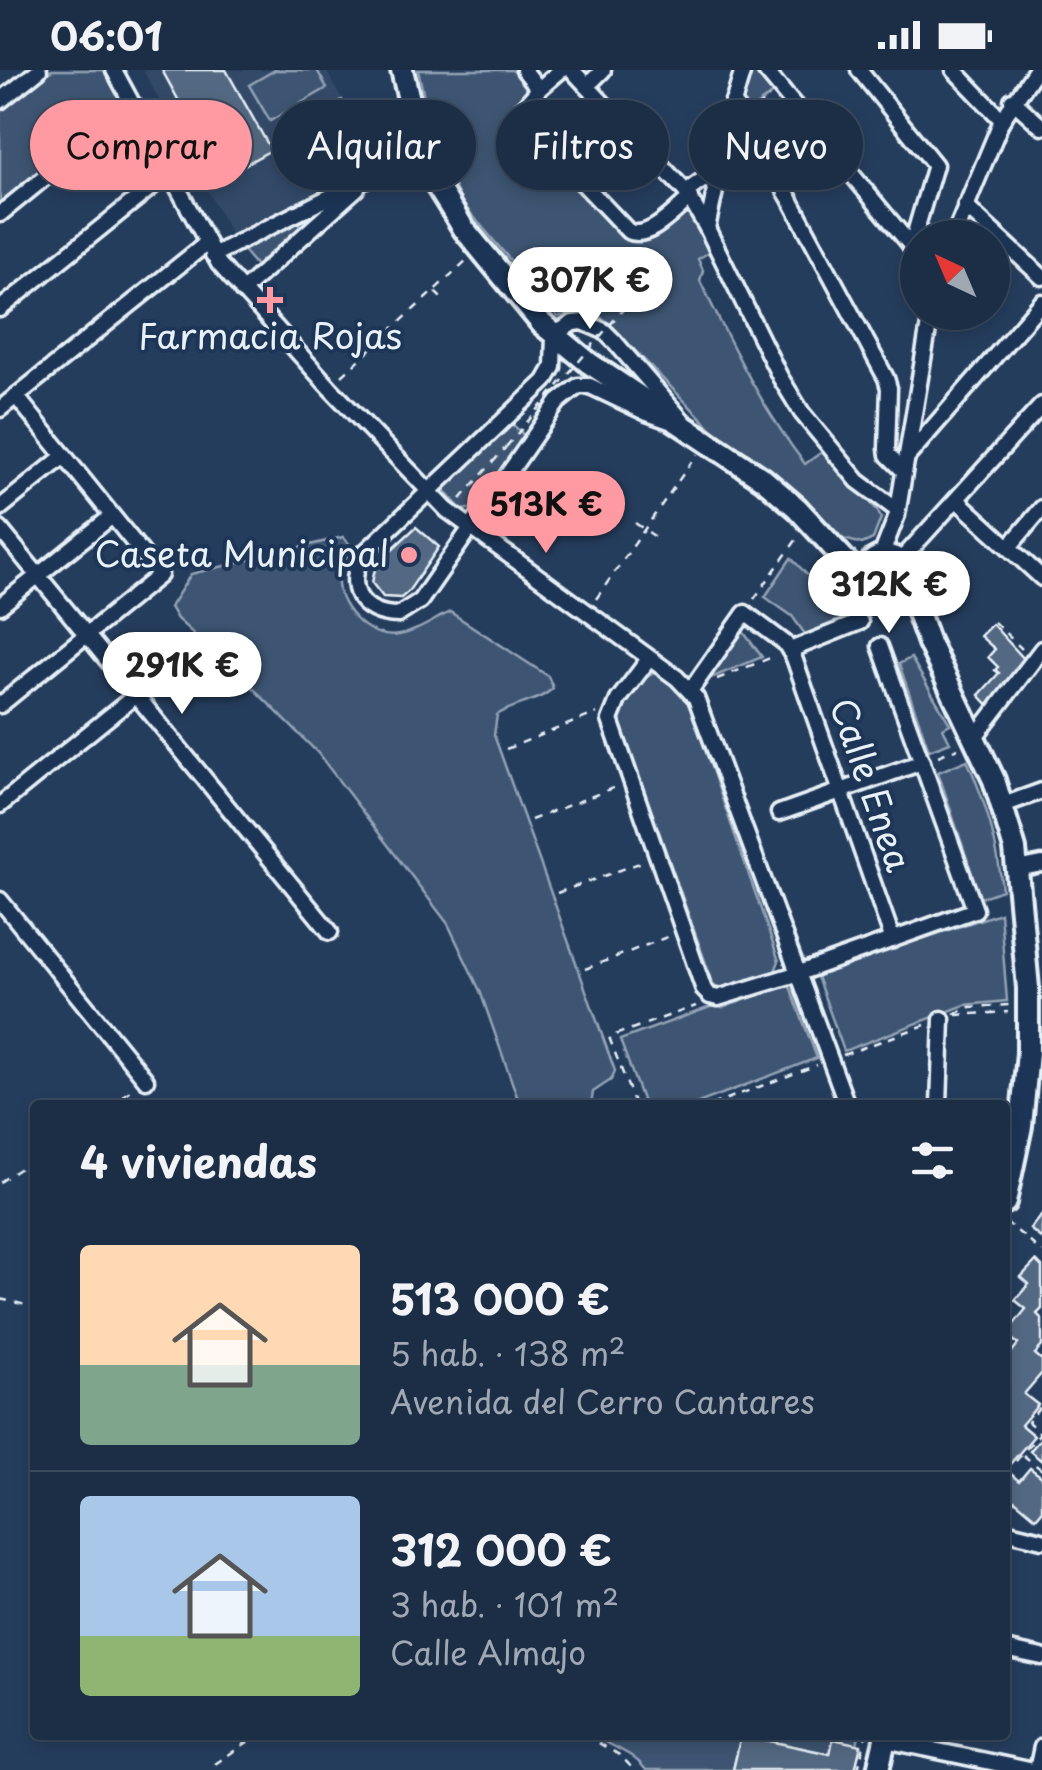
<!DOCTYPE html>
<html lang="es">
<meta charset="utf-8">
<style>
body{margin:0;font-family:"Playpen Sans",sans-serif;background:#293a51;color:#f1f3f6;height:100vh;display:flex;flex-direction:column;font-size:38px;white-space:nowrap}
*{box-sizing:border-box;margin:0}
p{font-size:32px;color:#a0a8b3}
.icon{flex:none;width:55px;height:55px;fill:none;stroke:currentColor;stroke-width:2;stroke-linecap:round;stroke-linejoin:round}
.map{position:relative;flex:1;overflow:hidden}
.sheet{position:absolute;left:30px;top:1030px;width:980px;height:640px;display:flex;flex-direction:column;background:#1c2e46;border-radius:10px;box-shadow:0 5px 15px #0003,0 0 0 2px #3a4a5f}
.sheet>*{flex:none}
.guide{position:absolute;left:30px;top:30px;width:982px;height:90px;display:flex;gap:20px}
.needle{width:65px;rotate:316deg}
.controls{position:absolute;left:900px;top:150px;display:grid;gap:20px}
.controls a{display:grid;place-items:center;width:110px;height:110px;border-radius:50%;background:#1c2e46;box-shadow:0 5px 15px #0003,0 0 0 2px #3a4a5f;font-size:50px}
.price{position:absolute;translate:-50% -85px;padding:0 22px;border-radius:35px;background:#fff;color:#222;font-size:32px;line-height:65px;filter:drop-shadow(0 2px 5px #0008)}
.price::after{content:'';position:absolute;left:50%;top:60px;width:30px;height:22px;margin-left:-15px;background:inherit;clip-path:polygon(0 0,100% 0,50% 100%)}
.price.active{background:#ff9aa2;color:#111}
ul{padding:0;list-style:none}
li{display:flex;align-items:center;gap:30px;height:250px;padding:0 50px}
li+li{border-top:2px solid #3a4a5f}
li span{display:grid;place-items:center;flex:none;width:280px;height:200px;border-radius:10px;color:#555}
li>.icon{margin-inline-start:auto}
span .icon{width:120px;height:120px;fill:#fffc;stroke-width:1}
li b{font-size:42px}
h2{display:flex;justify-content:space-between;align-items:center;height:120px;padding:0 50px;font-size:42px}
.pill{padding:0 35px;border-radius:45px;background:#1c2e46;box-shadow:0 5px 15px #0003,0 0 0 2px #3a4a5f;font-size:35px;line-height:90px}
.pill.active{background:#ff9aa2;color:#111}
.status{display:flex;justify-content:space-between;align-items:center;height:70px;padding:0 50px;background:#1c2e46;direction:ltr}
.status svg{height:28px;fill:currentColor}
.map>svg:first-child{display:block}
.built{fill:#334a68}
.green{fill:#3e5472;stroke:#93a2b5;stroke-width:2.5}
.building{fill:#536782;stroke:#e8f1f8;stroke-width:2.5}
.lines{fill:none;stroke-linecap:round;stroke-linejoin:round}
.street-casing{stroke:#e8f1f8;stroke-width:21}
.secondary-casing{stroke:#e8f1f8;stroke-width:28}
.path{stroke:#e8f1f8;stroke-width:2.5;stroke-dasharray:8 8;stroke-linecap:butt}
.street{stroke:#1d3557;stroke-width:14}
.secondary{stroke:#1d3557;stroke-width:20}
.path-bridge{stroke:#e8f1f8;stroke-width:2.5;stroke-dasharray:8 8;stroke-linecap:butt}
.poi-dot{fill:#ff9aa2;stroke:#1d3557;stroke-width:4}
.labels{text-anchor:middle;stroke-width:8;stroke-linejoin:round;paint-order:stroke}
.poi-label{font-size:35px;fill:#e8f1f8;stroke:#1d3557}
.street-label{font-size:35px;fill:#e8f1f8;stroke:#1d3557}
</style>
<div class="status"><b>06:01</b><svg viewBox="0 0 49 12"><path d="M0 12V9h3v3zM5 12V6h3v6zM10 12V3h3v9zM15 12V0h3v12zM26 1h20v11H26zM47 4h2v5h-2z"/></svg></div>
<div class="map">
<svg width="1042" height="1700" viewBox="0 0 1042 1700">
<rect width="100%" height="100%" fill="#253d5d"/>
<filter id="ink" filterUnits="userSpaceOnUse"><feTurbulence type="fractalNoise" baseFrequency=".01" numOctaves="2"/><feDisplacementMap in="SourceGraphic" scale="20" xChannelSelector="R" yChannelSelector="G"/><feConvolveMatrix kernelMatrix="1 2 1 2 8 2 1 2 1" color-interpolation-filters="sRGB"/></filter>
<g filter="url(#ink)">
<!-- built -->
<polygon class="built" points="143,0 326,0 367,75 354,105 232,166"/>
<!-- green -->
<g class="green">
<polygon points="52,0 104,0 122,34 0,133 0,41"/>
<polygon points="275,0 317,0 327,18 270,51 249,15"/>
<path d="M 418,0 L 512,0 L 531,17 L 513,36 L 515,53 L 632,171 L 647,169 L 681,143 L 692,146 L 709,182 L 698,189 L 703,200 L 700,211 C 732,275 761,337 805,394 L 822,382 L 877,440 L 881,448 L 873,469 L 862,474 L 840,468 L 795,424 L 712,359 L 604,249 C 582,234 580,241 558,247 L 463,134 L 436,80 Z"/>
<path d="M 749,0 L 758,0 L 775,21 L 746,44 C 738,28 741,16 749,0 Z"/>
<polygon points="342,30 367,75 312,106 287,61"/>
<polygon points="330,133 257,197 241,178"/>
<polygon points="511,353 525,366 475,438 462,440 443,419 446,412"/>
<path d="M 343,467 L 353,478 C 345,488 337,501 338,514 C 340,541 372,571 399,565 C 417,562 433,550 450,542 L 548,606 L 553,618 C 538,633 515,633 497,645 L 494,665 L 615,1001 L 611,1010 L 593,1022 L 591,1035 L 520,1035 L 480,921 L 448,854 L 317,682 L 246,611 L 177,549 L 170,537 L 191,504 Z"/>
<polygon points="791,488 850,549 805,564 792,546 765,527"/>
<circle cx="886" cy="507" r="13"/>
<polygon points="739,556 762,587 711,608 708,602"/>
<polygon points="911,588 950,654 943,658 950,672 929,680 899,594"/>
<path d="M 654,603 L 681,620 L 687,628 L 779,891 L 775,901 L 724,920 L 714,916 L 620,653 C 620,634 637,610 654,603 Z"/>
<path d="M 967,690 C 986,732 998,773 1002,820 L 980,828 L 938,702 Z"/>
<polygon points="1000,843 1007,931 965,935 844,981 816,904"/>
<polygon points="789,914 817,988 693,1035 644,1035 620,970 713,936 722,938"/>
<path d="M 595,1665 L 741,1665 L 733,1700 L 646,1700 C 632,1681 613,1679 595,1665 Z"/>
<polygon points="743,1665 859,1665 857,1675 830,1684"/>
</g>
<!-- building -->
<g class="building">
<polygon points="162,0 226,0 271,80 221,108"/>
<polygon points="416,457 439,477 408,522 401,528 383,527 372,513 376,494"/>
<polygon points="992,554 1026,591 990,637 979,625 999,603 995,600 998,597 988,587 995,579 980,566"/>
<polygon points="1042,1144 1042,1169 1030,1159"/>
<polygon points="1036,1191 1042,1197 1042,1239 1037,1244 1042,1249 1042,1276 1035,1284 1042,1290 1042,1303 1024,1324 1038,1335 1021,1355 1034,1366 1010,1394 1005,1390 1005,1317 1009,1312 1005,1308 1005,1291 1018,1274 1006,1264 1026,1239 1015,1230 1029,1214 1021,1207"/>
<polygon points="1042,1367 1042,1391 1030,1381"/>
<polygon points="1030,1398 1042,1407 1042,1441 1036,1448 1010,1426 1005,1433 1005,1399 1019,1411"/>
<polygon points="741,1665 830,1684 833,1669 861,1675 855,1700 733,1700"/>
</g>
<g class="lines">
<defs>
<g id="street">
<polyline points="114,0 219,194 330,318 447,440 677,608 696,628 847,1035"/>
<path d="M 524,0 L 539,19 L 521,40 L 521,48 L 628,161 C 649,171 674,141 690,128"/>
<polyline points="572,0 686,122 707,158 780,307 802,343 858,411 897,440"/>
<polyline points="765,0 918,184"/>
<polyline points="859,0 935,95 911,177"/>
<polyline points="954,0 1002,50"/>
<polyline points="587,16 603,0"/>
<polyline points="539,19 561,0"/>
<polyline points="1012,30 1042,57"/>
<polyline points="0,31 39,0"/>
<polyline points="733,31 790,129 886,308 889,318 887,379 888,385 903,400"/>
<polyline points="710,110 743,0"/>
<polyline points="686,122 704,109 713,112 715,121 707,158"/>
<polyline points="965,136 1042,207"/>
<polyline points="0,144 134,35"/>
<polyline points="953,168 1002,50 1036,0"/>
<polyline points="213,185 422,81"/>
<polyline points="242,221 357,118"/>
<polyline points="0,239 170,102"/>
<path d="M 583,252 L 604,261 L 615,272 L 689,358 L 647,343 L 590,316 L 578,316 L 558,332 L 420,531 L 398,545 C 359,544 344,516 364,483 L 545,311 L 553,297 L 554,265 L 573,253 Z"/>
<polyline points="0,339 207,173"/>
<polyline points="908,386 1042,232"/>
<polyline points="957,430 1042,508"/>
<polyline points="0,438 64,386"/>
<polyline points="0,459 330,862"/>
<polyline points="1009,477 1042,438"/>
<polyline points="881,486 897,445 931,242"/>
<polyline points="900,491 1042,335"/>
<polyline points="0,536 112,446"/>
<polyline points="790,580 860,552"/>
<polyline points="649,589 618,630 610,650 704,920 710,926 718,928 796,904 975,840 880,576"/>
<polyline points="690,621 745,543 785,573 794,588 893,870"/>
<polyline points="0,635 160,505 16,326"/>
<polyline points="975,667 1042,579"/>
<polyline points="0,735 136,625"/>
<polyline points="1003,735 1042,721"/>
<polyline points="779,743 922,692"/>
<polyline points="1017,799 1042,794"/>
<polyline points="0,830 146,1010"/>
<polyline points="939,1035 942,949"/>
<polyline points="1005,1461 1042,1470"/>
<polyline points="1005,1579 1042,1587"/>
<polyline points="885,1670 1029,1700"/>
<polyline points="1037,1700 1042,1677"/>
</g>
<g id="secondary">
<polyline points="402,0 419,72 432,108 464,159 542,254 589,293 763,409 797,438 866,513"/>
<circle cx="886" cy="506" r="20"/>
<polyline points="906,509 929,573 994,710 1015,779 1028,918 1028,983 1021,1056 1005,1132"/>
<polyline points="878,1700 886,1665"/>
</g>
</defs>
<!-- street casing -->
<use href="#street" class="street-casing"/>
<!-- secondary casing -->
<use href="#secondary" class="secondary-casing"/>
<!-- path -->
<g class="path">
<polyline points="756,38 769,27"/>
<polyline points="435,222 442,229"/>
<polyline points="342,306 468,189"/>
<polyline points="461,429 506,377"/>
<polyline points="635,453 654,466"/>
<polyline points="596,529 697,384"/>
<polyline points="754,529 799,466"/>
<polyline points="994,552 1022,579"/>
<polyline points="717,609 775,586"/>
<polyline points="506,679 597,643"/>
<polyline points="938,686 958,678"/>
<polyline points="531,750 618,716"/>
<polyline points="557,823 645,791"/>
<polyline points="585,899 667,867"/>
<polyline points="954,944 970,937 1010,935"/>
<polyline points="956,945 1008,942"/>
<polyline points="843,985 925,955"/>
<polyline points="110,1035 133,1019"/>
<polyline points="635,1035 609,967 696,936"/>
<polyline points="711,1035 817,995"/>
<polyline points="0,1112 35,1088"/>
<polyline points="1005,1151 1042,1182"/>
<polyline points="0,1229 35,1237"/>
<polyline points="1023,1385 1042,1400"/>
<polyline points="1005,1395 1009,1399 1040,1363 1028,1352 1041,1336"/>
<polyline points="585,1665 621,1686 634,1700"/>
<polyline points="215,1694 258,1665"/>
<polyline points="858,1700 866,1665"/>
</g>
<!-- street -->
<use href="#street" class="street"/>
<!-- secondary -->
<use href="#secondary" class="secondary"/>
<!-- path-bridge -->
<polyline class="path-bridge" points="506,377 655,202"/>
</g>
</g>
<!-- markers -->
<g class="poi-dot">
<path d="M265 215h10v10h10v10h-10v10h-10v-10h-10v-10h10z"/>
<circle cx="409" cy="485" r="10"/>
</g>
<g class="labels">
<!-- poi labels -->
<g class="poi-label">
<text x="270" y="279">Farmacia Rojas</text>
<text x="389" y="497" text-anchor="end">Caseta Municipal</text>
</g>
<!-- street labels -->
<g class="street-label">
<text transform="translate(870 715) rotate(71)" y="12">Calle Enea</text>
</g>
</g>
</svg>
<div class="controls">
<a><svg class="needle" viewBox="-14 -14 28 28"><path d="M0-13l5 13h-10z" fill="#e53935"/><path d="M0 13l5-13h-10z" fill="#a0a8b3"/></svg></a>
</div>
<b class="price" style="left:590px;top:262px">307K €</b>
<b class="price active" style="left:546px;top:486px">513K €</b>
<b class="price" style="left:889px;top:566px">312K €</b>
<b class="price" style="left:182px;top:647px">291K €</b>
<div class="guide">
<a class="pill active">Comprar</a>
<a class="pill">Alquilar</a>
<a class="pill">Filtros</a>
<a class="pill">Nuevo</a>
</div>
<section class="sheet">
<h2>4 viviendas<svg class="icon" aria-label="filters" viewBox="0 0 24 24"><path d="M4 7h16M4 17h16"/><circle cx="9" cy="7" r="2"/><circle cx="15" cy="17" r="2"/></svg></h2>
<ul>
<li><span style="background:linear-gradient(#ffd9b3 60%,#7fa58c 0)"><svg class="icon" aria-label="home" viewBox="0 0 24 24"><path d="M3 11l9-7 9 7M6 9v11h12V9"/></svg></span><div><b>513 000 €</b><p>5 hab. · 138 m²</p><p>Avenida del Cerro Cantares</p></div></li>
<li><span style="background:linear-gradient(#a9c7e8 70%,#8fb573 0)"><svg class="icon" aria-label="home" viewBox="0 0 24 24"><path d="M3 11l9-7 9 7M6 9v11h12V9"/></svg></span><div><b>312 000 €</b><p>3 hab. · 101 m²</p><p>Calle Almajo</p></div></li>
</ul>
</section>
</div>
